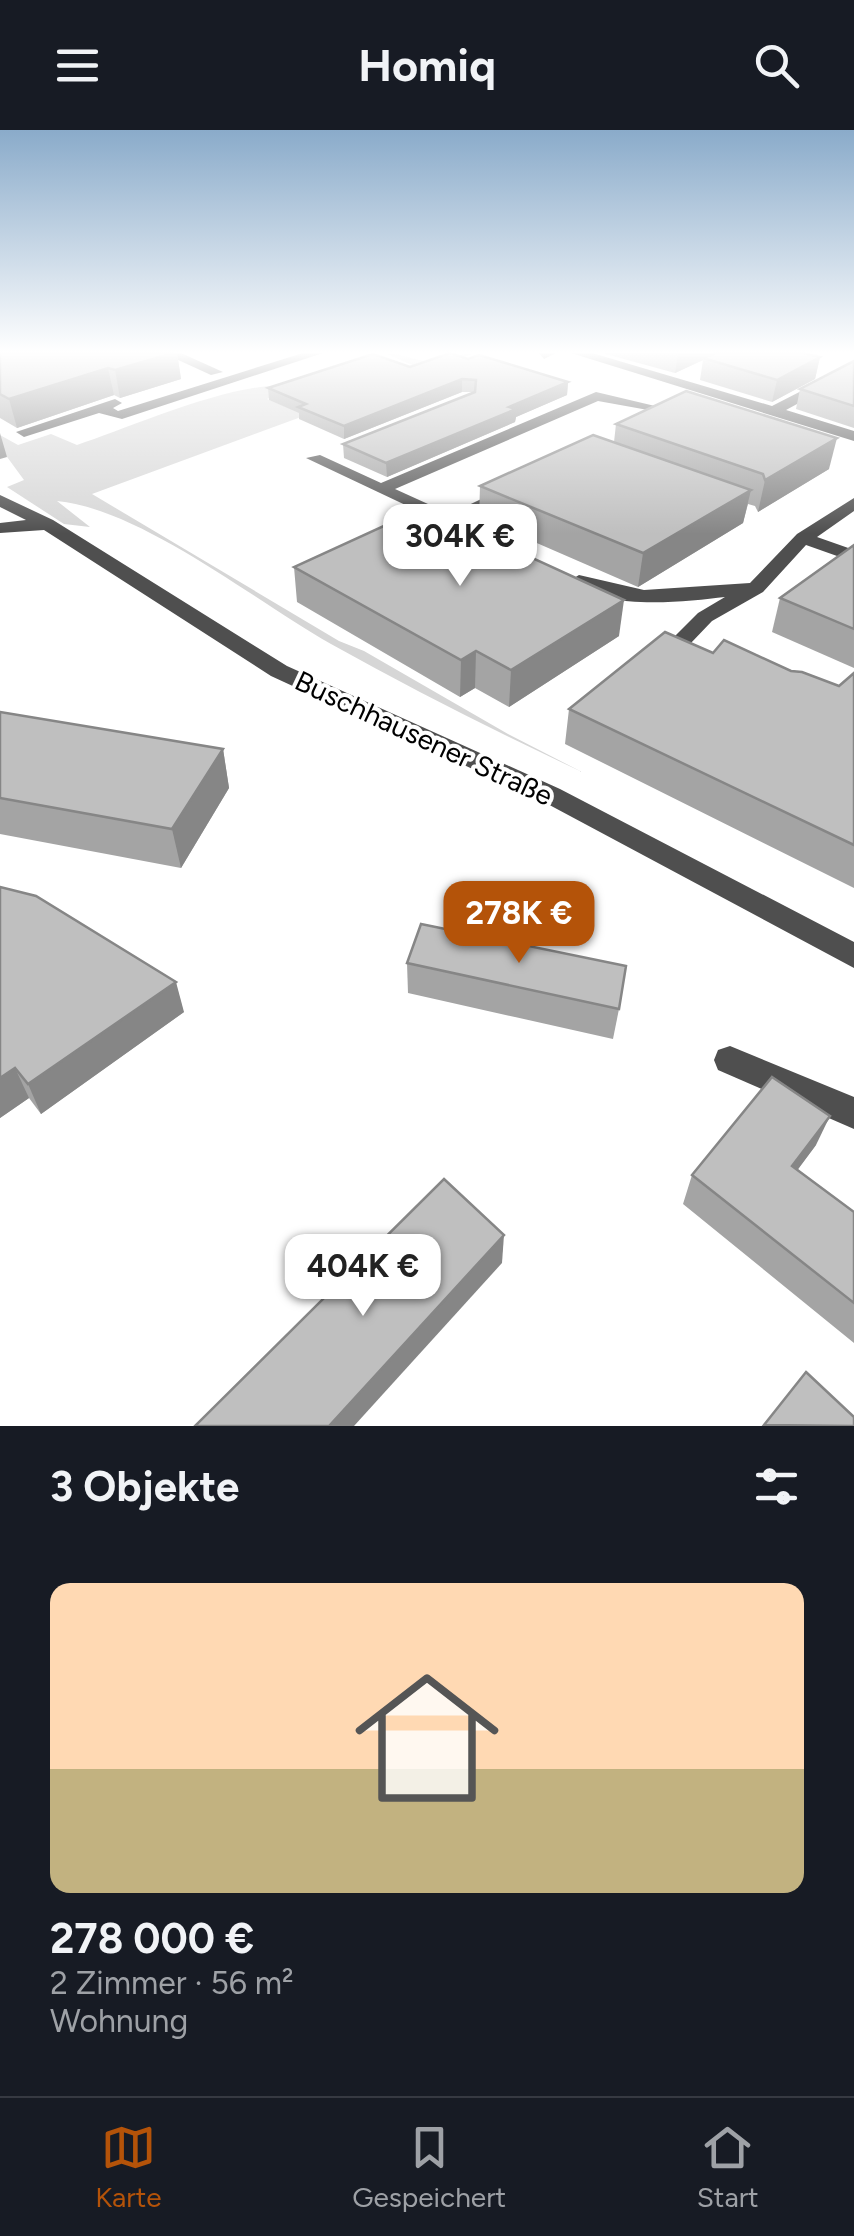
<!DOCTYPE html>
<html lang="de">
<meta charset="utf-8">
<style>
body{margin:0;font-family:Figtree,sans-serif;background:#242831;color:#f1f3f6;height:100vh;display:flex;flex-direction:column;font-size:38px;white-space:nowrap}
*{box-sizing:border-box;margin:0}
p{font-size:32px;color:#9ea1a6}
.icon{flex:none;width:55px;height:55px;fill:none;stroke:currentColor;stroke-width:2;stroke-linecap:round;stroke-linejoin:round}
.map{position:relative;height:1296px;overflow:hidden}
.panel{display:flex;flex-direction:column;background:#171b24;flex:1}
.panel>*{flex:none}
.price{position:absolute;translate:-50% -85px;padding:0 22px;border-radius:20px;background:#fff;color:#222;font-size:32px;line-height:65px;filter:drop-shadow(0 2px 5px #0008)}
.price::after{content:'';position:absolute;left:50%;top:60px;width:30px;height:22px;margin-left:-15px;background:inherit;clip-path:polygon(0 0,100% 0,50% 100%)}
.price.current{background:#b45309;color:#fff}
ul{padding:0;list-style:none}
li{display:grid;align-content:center;gap:20px;height:530px;padding:0 50px}
li+li{border-top:2px solid #363941}
li span{display:grid;place-items:center;height:310px;border-radius:20px;color:#555}
li>.icon{margin-inline-start:auto}
span .icon{width:180px;height:180px;fill:#fffc;stroke-width:1}
li b{font-size:42px}
h2{display:flex;justify-content:space-between;align-items:center;height:120px;padding:0 50px;font-size:42px}
header{display:flex;justify-content:space-between;align-items:center;height:130px;padding:0 50px;background:#171b24;font-size:45px;font-weight:700}
.dock{display:flex;justify-content:space-around;align-items:center;height:140px;border-top:2px solid #363941;background:#171b24;font-size:28px;color:#9ea1a6}
.dock a{display:grid;justify-items:center;gap:5px}
.dock .current{color:#b45309}
.map>svg:first-child{display:block}
.green{fill:#d6d6d6}
.lines{fill:none;stroke-linecap:round;stroke-linejoin:round}
.minor{fill:#4f4f4f;fill-rule:evenodd}
.wall{fill:#a4a4a4}
.shaded-wall{fill:#868686}
.building{fill:#bfbfbf;stroke:#868686;stroke-width:2.5}
.labels{text-anchor:middle;stroke-width:8;stroke-linejoin:round;paint-order:stroke}
.street-label{font-size:28px;fill:#000;stroke:#fff}
</style>
<header><svg class="icon" aria-label="menu" viewBox="0 0 24 24"><path d="M4 6h16M4 12h16M4 18h16"/></svg>Homiq<svg class="icon" aria-label="search" viewBox="0 0 24 24"><circle cx="10" cy="10" r="6"/><path d="M15 15l6 6"/></svg></header>
<div class="map">
<svg width="854" height="1296" viewBox="0 0 854 1296">
<rect width="100%" height="100%" fill="#fff"/>
<!-- green -->
<path class="green" d="M 385,223 C 401,223 420,233 434,231 C 449,229 459,223 475,223 L 92,364 L 339,511 L 364,521 L 508,604 L 582,642 C 497,602 413,560 331,514 C 255,471 141,379 57,371 L 90,397 L 64,394 L 7,357 L 24,350 L 2,320 L 0,305 L 18,315 L 51,304 L 77,315 C 129,298 243,247 293,257 L 267,269 L 291,279 L 412,235 Z"/>
<g class="lines">
<!-- minor -->
<g class="minor">
<polygon points="163,223 181,223 223,242 211,245"/>
<polygon points="303,223 323,223 122,289 99,283 24,307 16,302 115,269 122,273 113,278 118,281"/>
<polygon points="539,223 556,223 544,229"/>
<polygon points="571,223 592,223 772,276 854,234 854,243 786,280 854,301 854,311"/>
<polygon points="596,262 655,276 648,280 598,271 395,359 450,384 502,359 516,363 452,397 306,328 320,325 381,353"/>
<polygon points="0,365 53,390 287,536 560,659 854,812 854,838 542,671 271,546 44,400 0,403 0,393 26,390 0,377"/>
<path d="M 854,368 L 854,381 L 817,407 L 854,420 L 854,432 L 806,415 L 763,462 L 712,491 L 690,514 L 706,525 L 703,530 L 687,530 L 665,516 L 698,483 L 725,467 C 683,472 602,481 569,451 L 579,445 L 644,460 L 750,453 L 797,404 Z"/>
<polygon points="730,916 854,967 854,999 718,940 714,930 718,920"/>
</g>
</g>
<!-- wall -->
<g class="wall">
<polygon points="0,223 177,223 181,249 120,268 114,265 17,298 0,288"/>
<polygon points="602,223 803,223 820,227 815,249 772,272 700,250 703,230 675,243"/>
<polygon points="468,229 568,252 567,265 516,287 515,292 387,347 344,328 343,314 474,262 462,262 344,309 299,289 299,283 269,270 268,258"/>
<polygon points="854,231 854,298 796,279 800,259"/>
<polygon points="616,294 829,339 758,382 755,376 748,374 743,393 638,457 479,388 480,356 614,312"/>
<polygon points="854,415 854,538 772,502 780,468"/>
<polygon points="294,437 619,506 509,577 475,558 460,567 297,472"/>
<polygon points="713,523 791,541 839,556 854,543 854,758 565,614 569,579"/>
<polygon points="0,582 223,619 229,658 181,738 0,704"/>
<polygon points="0,757 184,882 41,984 29,968 0,988"/>
<polygon points="407,833 619,879 613,909 408,863"/>
<polygon points="816,1015 797,1040 854,1082 854,1213 683,1074 692,1045"/>
</g>
<!-- shaded-wall -->
<g class="shaded-wall">
<polygon points="173,223 177,223 181,249 120,268 115,240"/>
<polygon points="678,223 720,223 703,228 703,230 675,243"/>
<polygon points="820,227 815,249 772,272 777,250"/>
<polygon points="108,238 114,265 17,298 9,269"/>
<polygon points="462,249 462,262 344,309 344,296"/>
<polygon points="568,252 567,265 516,287 515,292 387,347 386,333 509,277"/>
<polygon points="0,303 7,327 0,329"/>
<polygon points="837,308 829,339 758,382 765,350"/>
<polygon points="751,360 743,393 638,457 643,423"/>
<polygon points="624,470 619,506 509,577 511,540"/>
<polygon points="476,521 475,558 460,567 461,530"/>
<polygon points="223,619 229,658 181,738 172,699"/>
<polygon points="176,852 184,882 41,984 28,954"/>
<polygon points="15,938 29,968 0,988 0,948"/>
<polygon points="830,986 816,1015 779,1065 792,1036"/>
<polygon points="504,1105 502,1133 354,1296 329,1296"/>
</g>
<!-- building -->
<g class="building">
<polygon points="0,223 173,223 115,240 108,238 9,269 0,264"/>
<polygon points="450,223 468,229 479,225 568,252 509,277 516,279 386,333 343,314 475,262 476,250 462,249 344,296 298,277 306,274 268,258 373,224 410,237"/>
<polygon points="716,223 803,223 820,227 777,250 703,228"/>
<polygon points="854,231 854,276 800,259"/>
<polygon points="686,261 837,308 765,350 763,344 616,294"/>
<polygon points="593,305 751,360 643,423 480,356"/>
<polygon points="423,378 624,470 511,540 476,521 461,530 294,437"/>
<polygon points="854,415 854,499 780,468"/>
<polygon points="665,502 713,523 724,510 791,541 802,542 839,556 854,543 854,715 569,579"/>
<polygon points="0,582 223,619 172,699 0,668"/>
<polygon points="0,757 36,766 176,852 28,954 15,938 0,948"/>
<polygon points="421,794 626,836 619,879 407,833"/>
<polygon points="772,947 830,986 792,1036 854,1082 854,1173 692,1045"/>
<polygon points="444,1049 504,1105 329,1296 195,1296"/>
<polygon points="806,1242 854,1287 854,1296 764,1295"/>
</g>
<!-- sky -->
<linearGradient id="sky" x2="0" y2="1"><stop stop-color="#8aabca"/><stop offset="0.55" stop-color="#fff"/><stop offset="1" stop-color="#fff" stop-opacity="0"/></linearGradient>
<rect width="854" height="404" fill="url(#sky)"/>
<g class="labels">
<!-- street labels -->
<g class="street-label">
<text transform="translate(424 608) rotate(25)" y="10">Buschhausener Straße</text>
</g>
</g>
</svg>
<b class="price" style="left:460px;top:459px">304K €</b>
<b class="price current" style="left:519px;top:836px">278K €</b>
<b class="price" style="left:363px;top:1189px">404K €</b>
</div>
<section class="panel">
<h2>3 Objekte<svg class="icon" aria-label="filters" viewBox="0 0 24 24"><path d="M4 7h16M4 17h16"/><circle cx="9" cy="7" r="2"/><circle cx="15" cy="17" r="2"/></svg></h2>
<ul>
<li><span style="background:linear-gradient(#ffd9b3 60%,#c2b280 0)"><svg class="icon" aria-label="home" viewBox="0 0 24 24"><path d="M3 11l9-7 9 7M6 9v11h12V9"/></svg></span><div><b>278 000 €</b><p>2 Zimmer · 56 m²</p><p>Wohnung</p></div></li>
</ul>
</section>
<nav class="dock">
<a class="current"><svg class="icon" aria-label="map" viewBox="0 0 24 24"><path d="M3 6l6-2 6 2 6-2v14l-6 2-6-2-6 2zM9 4v14M15 6v14"/></svg>Karte</a>
<a><svg class="icon" aria-label="saved" viewBox="0 0 24 24"><path d="M7 4h10v16l-5-4-5 4z"/></svg>Gespeichert</a>
<a><svg class="icon" aria-label="home" viewBox="0 0 24 24"><path d="M3 11l9-7 9 7M6 9v11h12V9"/></svg>Start</a>
</nav>
